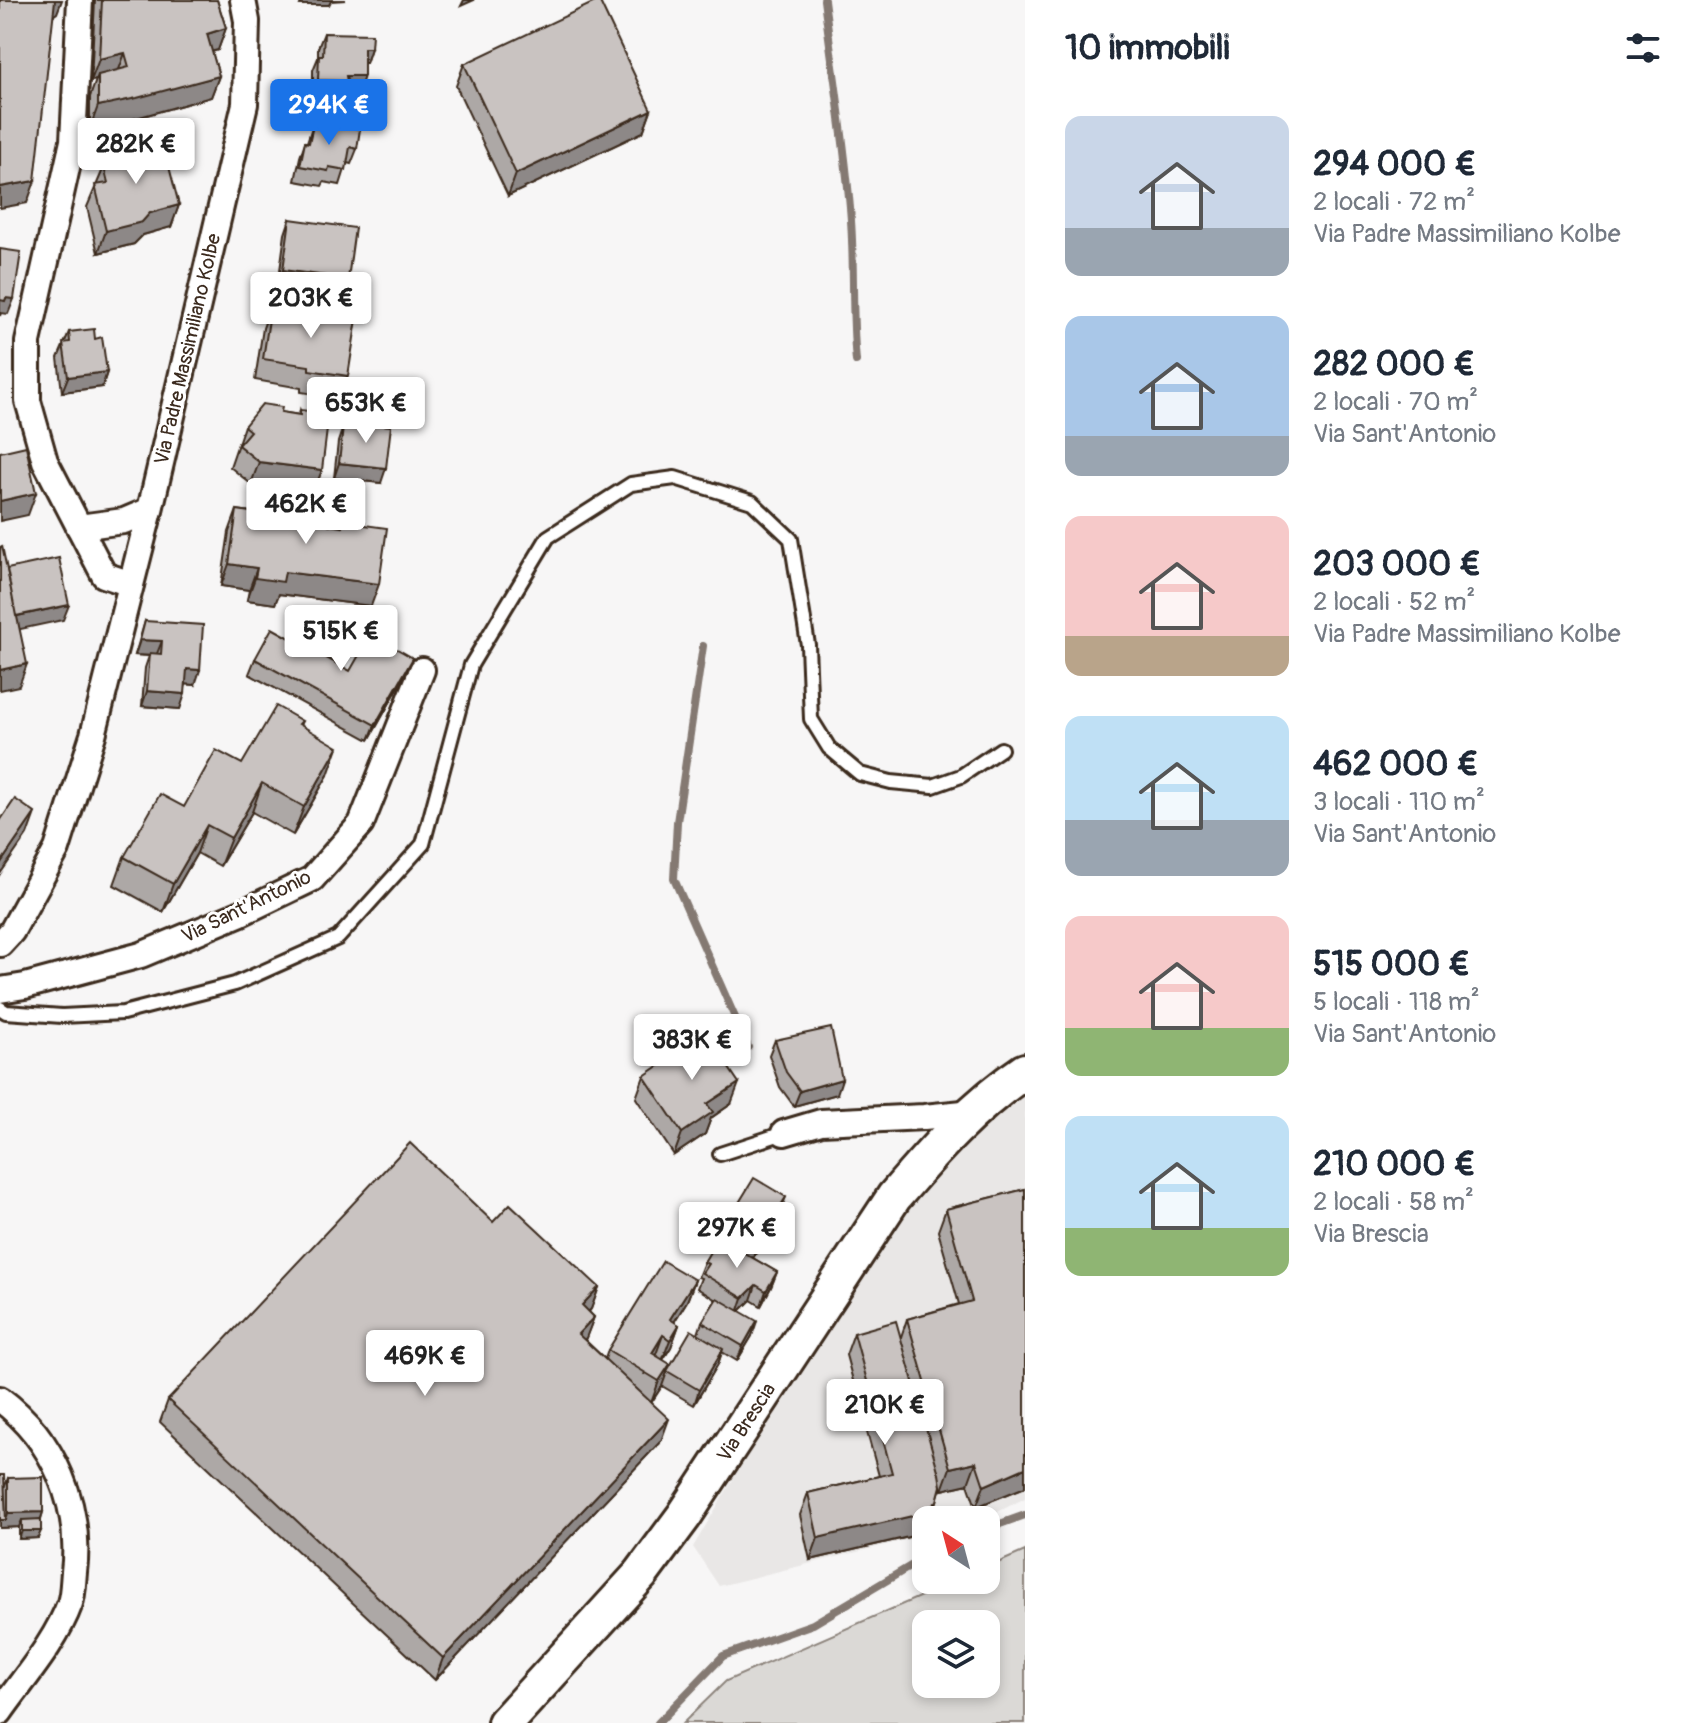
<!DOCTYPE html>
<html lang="it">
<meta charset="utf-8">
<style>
body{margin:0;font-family:Pangolin,sans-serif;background:#f2f2f3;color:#1f2937;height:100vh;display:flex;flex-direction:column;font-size:30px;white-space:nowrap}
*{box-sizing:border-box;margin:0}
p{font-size:26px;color:#747a83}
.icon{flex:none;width:44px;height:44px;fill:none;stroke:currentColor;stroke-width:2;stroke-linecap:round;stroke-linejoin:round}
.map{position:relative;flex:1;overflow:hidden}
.drawer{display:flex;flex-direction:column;background:#fff;width:680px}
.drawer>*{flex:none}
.needle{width:52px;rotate:324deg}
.tools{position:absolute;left:912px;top:1506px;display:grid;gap:16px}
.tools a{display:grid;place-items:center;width:88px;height:88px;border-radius:16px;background:#fff;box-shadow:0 4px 12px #0003;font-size:40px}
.price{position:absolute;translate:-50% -68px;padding:0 18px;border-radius:8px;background:#fff;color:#222;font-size:26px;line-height:52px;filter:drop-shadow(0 2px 4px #0008)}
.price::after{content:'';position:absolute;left:50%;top:48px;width:24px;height:18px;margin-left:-12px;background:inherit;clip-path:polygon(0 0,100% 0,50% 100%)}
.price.active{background:#1a73e8;color:#fff}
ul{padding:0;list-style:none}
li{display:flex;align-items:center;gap:24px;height:200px;padding:0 40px}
li span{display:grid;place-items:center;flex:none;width:224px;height:160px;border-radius:16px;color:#555}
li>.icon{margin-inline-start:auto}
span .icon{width:96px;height:96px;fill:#fffc;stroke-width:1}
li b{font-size:34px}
h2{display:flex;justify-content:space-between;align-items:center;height:96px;padding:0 40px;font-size:34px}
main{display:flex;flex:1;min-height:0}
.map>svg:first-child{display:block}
.built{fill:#e9e7e6}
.green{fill:#dbd9d6;stroke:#8b827a;stroke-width:2;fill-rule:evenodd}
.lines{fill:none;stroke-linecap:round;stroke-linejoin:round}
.stream{stroke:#847972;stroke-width:8}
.lane-casing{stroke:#3b2a1e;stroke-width:18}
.street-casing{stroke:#3b2a1e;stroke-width:30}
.secondary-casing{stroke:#3b2a1e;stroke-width:40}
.lane{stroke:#fff;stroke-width:12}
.street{stroke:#fff;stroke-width:24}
.secondary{stroke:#fff;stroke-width:34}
.wall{fill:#ada8a6;stroke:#3b2a1e;stroke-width:2}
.shaded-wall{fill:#8d8887;stroke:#3b2a1e;stroke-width:2}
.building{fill:#c9c3c1;stroke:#3b2a1e;stroke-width:2}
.labels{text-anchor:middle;stroke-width:6;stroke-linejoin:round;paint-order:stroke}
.street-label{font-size:20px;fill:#3b2a1e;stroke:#fff}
</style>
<main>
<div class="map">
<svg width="1025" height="1723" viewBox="0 0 1025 1723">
<rect width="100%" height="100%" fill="#f7f6f6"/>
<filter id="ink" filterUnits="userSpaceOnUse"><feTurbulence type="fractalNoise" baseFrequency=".0125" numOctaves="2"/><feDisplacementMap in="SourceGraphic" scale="16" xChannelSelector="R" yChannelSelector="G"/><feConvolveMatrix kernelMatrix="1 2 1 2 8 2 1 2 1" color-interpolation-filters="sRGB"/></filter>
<g filter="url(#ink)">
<!-- built -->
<polygon class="built" points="1025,1091 1025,1498 982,1520 926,1520 926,1535 719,1586 693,1547 803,1361 933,1174"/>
<!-- green -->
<path class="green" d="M 1025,1551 L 1025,1723 L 683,1723 L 726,1681 L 958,1580 L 986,1580 L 986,1568 ZM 926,1624 L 986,1624 L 986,1684 L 926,1684 Z"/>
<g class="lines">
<!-- stream -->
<g class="stream">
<path d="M 824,0 C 833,69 844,138 850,208 C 855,259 851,310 856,361"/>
<polyline points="703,646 677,822 674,879 748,1047"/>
<polyline points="986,1529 1025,1515"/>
<polyline points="658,1723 723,1656 813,1624 926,1557"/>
</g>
<defs>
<g id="lane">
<polyline points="0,1008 6,1012 62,1016 123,1013 235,984 338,938 423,844 471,665 548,537 631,484 675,478 752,502 791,539 808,645 811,719 829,748 860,774 891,782 933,786 961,776 1001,749"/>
<polyline points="720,1154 784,1133"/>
</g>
<g id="street">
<polyline points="80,0 73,141 28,342 28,401 45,461 104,575 131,584"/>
<polyline points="79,527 124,521 150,510"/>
<polyline points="0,944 12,931 57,849 93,735 150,510 245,104 247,21 243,0"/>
<polyline points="0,990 25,986 141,955 239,914 312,879 361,824 422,670"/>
<polyline points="784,1133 821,1122 924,1117 973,1112"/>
<path d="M 0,1399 C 54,1439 82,1506 74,1572 C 73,1582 73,1594 70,1603 C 56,1642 24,1678 0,1712"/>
</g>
<path id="secondary" d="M 505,1723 L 641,1574 L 684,1516 L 894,1197 C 934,1150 974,1105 1025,1071"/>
</defs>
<!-- lane casing -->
<use href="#lane" class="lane-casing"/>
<!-- street casing -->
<use href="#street" class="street-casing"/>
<!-- secondary casing -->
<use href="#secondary" class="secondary-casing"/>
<!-- lane -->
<use href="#lane" class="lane"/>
<!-- street -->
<use href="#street" class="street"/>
<!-- secondary -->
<use href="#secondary" class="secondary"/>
</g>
<!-- wall -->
<g class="wall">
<polygon points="95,0 217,0 226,28 218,50 212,52 219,76 211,97 129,120 90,128 90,97 96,80 91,81"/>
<polygon points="324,33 371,48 366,63 364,63 359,91 343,91 341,96 313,95 313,70 318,58 318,48"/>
<polygon points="464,64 651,110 643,132 508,196 456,86"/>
<polygon points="314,121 357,149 351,164 347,163 340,185 324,182 322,186 295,181 300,157 305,142 307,142"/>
<polygon points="162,160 179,205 171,227 143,235 134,244 98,253 87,207 104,167"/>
<polygon points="290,219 343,294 278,285 285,234"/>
<polygon points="271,306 348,376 340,398 301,392 301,388 255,380 263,328"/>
<polygon points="69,332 95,339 107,372 102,387 62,392 58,358"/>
<polygon points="300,410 322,470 314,491 251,484 230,467 244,426 281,412 299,415"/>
<polygon points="356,422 381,483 334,478 338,442 343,427 354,428"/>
<polygon points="264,501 290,522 304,524 307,516 329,525 341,526 343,522 371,606 279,594 275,604 247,600 249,590 221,586 229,532 237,510 260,513"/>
<polygon points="145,621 195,685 186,684 180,709 142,706 145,668 149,656 135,655"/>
<polygon points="255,659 350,671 407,672 369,740 249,674"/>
<polygon points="302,721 300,725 328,775 293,835 252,812 220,866 197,853 163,912 114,885 124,857 184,807"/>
<polygon points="775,1040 837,1094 794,1106 780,1087 769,1055"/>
<polygon points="644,1076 731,1104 711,1118 705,1134 674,1155 636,1098"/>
<polygon points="1025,1189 1025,1487 976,1507 968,1484 942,1490 941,1487 931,1520 926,1520 917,1535 810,1560 800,1515 808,1493 879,1476 846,1355 854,1333 901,1337 907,1319 959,1304 938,1231 946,1209"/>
<polygon points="780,1212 753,1258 777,1272 771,1287 761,1306 751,1300 740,1311 752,1336 737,1361 722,1352 718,1364 694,1405 662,1386 651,1403 661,1441 435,1680 160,1422 168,1400 493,1222 599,1287 591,1309 589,1312 594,1317 585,1340 605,1359 608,1350 695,1280 687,1301 674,1322 679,1325 671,1347 663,1360 667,1371 698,1334 702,1322 716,1300 697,1288 701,1278 698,1277 704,1262 721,1239 726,1224"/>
<polygon points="0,1475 5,1486 8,1478 43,1512 41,1519 38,1538 19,1539 19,1527 0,1528"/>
</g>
<!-- shaded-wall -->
<g class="shaded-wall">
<polygon points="54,0 62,0 57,13 47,20"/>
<polygon points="302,0 346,0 331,1 329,5 300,5"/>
<polygon points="464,0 474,0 461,6"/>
<polygon points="226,28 218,50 199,55 207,34"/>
<polygon points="364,48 371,48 366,63 359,63"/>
<polygon points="125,53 117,75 98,75 96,80 91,81 99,59"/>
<polygon points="219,76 211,97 129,120 90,128 98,106"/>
<polygon points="346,76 364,76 359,91 343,91 341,96 313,95 318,80"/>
<polygon points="651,110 643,132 508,196 516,174"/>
<polygon points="35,181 27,203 0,208 0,187"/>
<polygon points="179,205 171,227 143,235 134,244 98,253 106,231 150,213"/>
<polygon points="283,270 348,279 343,294 278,285"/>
<polygon points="6,298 14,299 8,314 1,313 0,316 0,300"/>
<polygon points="107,372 102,387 62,392 68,377"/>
<polygon points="259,462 322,470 314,491 251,484"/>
<polygon points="339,463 386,468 381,483 334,478"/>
<polygon points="36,493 28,515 0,521 0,501"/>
<polygon points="229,564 257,568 249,590 221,586"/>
<polygon points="285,572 379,584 371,606 279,594 275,604 247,600 255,578"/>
<polygon points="69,605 63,620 7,632 13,617"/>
<polygon points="140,640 162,641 156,656 135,655"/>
<polygon points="413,658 407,672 369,740 375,725"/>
<polygon points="27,664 19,686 0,690 0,670"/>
<polygon points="187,669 200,670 195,685 182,684"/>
<polygon points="147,691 185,694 180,709 142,706"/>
<polygon points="338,747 328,775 293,835 304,807"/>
<polygon points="262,783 252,812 220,866 231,838"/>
<polygon points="35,813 27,835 0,874 0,864"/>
<polygon points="207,825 197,853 163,912 173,884"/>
<polygon points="842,1079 837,1094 794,1106 800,1091"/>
<polygon points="739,1083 731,1104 711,1118 705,1134 674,1155 682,1133 707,1104"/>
<polygon points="786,1197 780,1212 753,1258 758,1243"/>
<polygon points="777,1272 771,1287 761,1306 766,1291"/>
<polygon points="695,1280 687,1301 665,1337 670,1319"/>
<polygon points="756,1285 751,1300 738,1313 743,1298"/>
<polygon points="599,1287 591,1309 574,1327 582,1305"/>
<polygon points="594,1317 586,1338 570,1355 578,1334"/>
<polygon points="757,1321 752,1336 737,1361 743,1346"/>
<polygon points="679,1325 671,1347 662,1361 670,1340"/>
<polygon points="663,1335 655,1357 644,1375 652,1353"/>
<polygon points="723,1349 718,1364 694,1405 699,1390"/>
<polygon points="670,1364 662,1386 651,1403 659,1381"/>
<polygon points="669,1419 661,1441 435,1680 443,1658"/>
<polygon points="976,1462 968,1484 942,1490 950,1468"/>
<polygon points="1025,1468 1025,1487 976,1507 984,1486"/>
<polygon points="937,1501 931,1520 926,1520 926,1526 917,1535 810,1560 818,1538"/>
<polygon points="43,1512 38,1527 22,1520 19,1527 0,1528 0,1520 6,1520 8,1513"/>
<polygon points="22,1531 41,1531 38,1538 19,1539"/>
</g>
<!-- building -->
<g class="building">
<polygon points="0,0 55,0 35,181 0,187"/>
<polygon points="102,0 217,0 226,28 207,34 219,76 137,98 98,106 98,75 129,67 125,53 99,59"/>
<polygon points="599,0 651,110 516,174 464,64"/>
<polygon points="324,33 372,34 371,48 364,48 364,76 346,76 347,81 318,80 319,55 323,55"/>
<polygon points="314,121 360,129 357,149 350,147 346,170 329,167 328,171 300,166 305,142 309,143"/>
<polygon points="158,140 162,160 167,159 179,205 150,213 142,222 106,231 95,185 108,183 104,167 114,150"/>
<polygon points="290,219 355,228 348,279 283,270"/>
<polygon points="0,249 21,252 14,299 6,298 5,301 0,300"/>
<polygon points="271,306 357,319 348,376 309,370 309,366 263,359"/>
<polygon points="94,329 95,339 102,337 107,372 68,377 63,343 70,342 69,332"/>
<polygon points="262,404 282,407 281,412 300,415 300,410 329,413 322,470 259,462 238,445 250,431 244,426"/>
<polygon points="356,422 391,426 386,468 339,463 343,427 356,429"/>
<polygon points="26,446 36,493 0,501 0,452"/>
<polygon points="264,501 292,505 290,522 306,524 307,516 330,519 329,525 342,527 343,522 387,528 379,584 285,572 283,582 255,578 257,568 229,564 237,510 263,514"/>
<polygon points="2,546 27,664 0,670 0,547"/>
<polygon points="59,558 69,605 16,616 7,569"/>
<polygon points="145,621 203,625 200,670 187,669 185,694 147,691 150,653 161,654 162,641 140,640"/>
<polygon points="272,628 350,671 371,634 413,658 375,725 255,659"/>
<polygon points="276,706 302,721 299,724 338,747 304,807 262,783 231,838 207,825 173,884 124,857 160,794 184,807 216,750 242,764"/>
<polygon points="15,799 35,813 0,864 0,821"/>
<polygon points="831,1028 842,1079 800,1091 786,1072 775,1040"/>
<polygon points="706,1034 739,1083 707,1104 713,1112 682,1133 644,1076"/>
<polygon points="410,1143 493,1222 510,1204 599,1287 582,1305 594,1317 578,1334 669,1419 443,1658 168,1400"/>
<polygon points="754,1178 786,1197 758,1243 726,1224"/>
<polygon points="1025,1189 1025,1468 984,1486 976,1462 950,1468 907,1319 972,1301 946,1209"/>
<polygon points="718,1238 777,1272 766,1291 756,1285 743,1298 702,1273 708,1264 704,1262"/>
<polygon points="663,1261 695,1280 670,1319 679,1325 670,1340 663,1335 652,1353 670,1364 659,1381 608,1350"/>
<polygon points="717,1298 757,1321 743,1346 702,1322"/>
<polygon points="896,1321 939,1474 941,1486 937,1501 925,1513 818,1538 808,1493 892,1473 854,1333"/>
<polygon points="691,1330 723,1349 699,1390 667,1371"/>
<polygon points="0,1475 4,1475 6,1520 0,1520"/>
<polygon points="43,1477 43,1512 8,1513 8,1478"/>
<polygon points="41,1519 41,1531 22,1531 22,1520"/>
</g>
</g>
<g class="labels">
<!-- street labels -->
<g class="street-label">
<text transform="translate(187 349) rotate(-77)" y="7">Via Padre Massimiliano Kolbe</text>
<text transform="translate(246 906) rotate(-26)" y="7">Via Sant'Antonio</text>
<text transform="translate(746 1422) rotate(-57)" y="7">Via Brescia</text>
</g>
</g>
</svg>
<div class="tools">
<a><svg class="needle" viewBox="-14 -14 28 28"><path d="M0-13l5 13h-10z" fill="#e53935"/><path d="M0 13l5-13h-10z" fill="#747a83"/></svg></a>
<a><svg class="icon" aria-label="layers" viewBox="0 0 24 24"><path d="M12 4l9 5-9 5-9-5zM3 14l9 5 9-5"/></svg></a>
</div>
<b class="price active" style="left:329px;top:147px">294K €</b>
<b class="price" style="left:136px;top:186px">282K €</b>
<b class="price" style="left:311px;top:340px">203K €</b>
<b class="price" style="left:366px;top:445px">653K €</b>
<b class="price" style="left:306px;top:546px">462K €</b>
<b class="price" style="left:341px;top:673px">515K €</b>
<b class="price" style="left:692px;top:1082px">383K €</b>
<b class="price" style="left:737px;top:1270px">297K €</b>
<b class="price" style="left:425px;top:1398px">469K €</b>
<b class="price" style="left:885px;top:1447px">210K €</b>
</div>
<section class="drawer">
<h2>10 immobili<svg class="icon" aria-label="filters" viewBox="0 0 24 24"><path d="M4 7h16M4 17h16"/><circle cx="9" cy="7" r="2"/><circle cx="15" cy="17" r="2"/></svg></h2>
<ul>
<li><span style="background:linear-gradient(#c9d6e8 70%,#9aa5b1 0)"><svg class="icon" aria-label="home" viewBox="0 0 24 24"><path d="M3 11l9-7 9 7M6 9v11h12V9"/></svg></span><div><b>294 000 €</b><p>2 locali · 72 m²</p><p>Via Padre Massimiliano Kolbe</p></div></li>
<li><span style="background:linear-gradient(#a9c7e8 75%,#9aa5b1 0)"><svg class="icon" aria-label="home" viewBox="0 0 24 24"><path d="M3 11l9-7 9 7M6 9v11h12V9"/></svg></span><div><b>282 000 €</b><p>2 locali · 70 m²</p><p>Via Sant'Antonio</p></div></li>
<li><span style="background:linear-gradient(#f6c9c9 75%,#b9a48a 0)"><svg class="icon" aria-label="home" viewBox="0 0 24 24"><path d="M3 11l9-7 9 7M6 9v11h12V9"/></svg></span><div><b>203 000 €</b><p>2 locali · 52 m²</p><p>Via Padre Massimiliano Kolbe</p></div></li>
<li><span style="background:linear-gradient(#bfe0f5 65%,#9aa5b1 0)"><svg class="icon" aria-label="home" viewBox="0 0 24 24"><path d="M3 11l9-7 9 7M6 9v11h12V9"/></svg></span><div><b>462 000 €</b><p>3 locali · 110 m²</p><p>Via Sant'Antonio</p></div></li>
<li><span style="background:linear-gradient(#f6c9c9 70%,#8fb573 0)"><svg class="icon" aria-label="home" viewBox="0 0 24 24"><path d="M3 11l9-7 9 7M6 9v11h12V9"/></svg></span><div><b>515 000 €</b><p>5 locali · 118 m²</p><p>Via Sant'Antonio</p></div></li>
<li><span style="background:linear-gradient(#bfe0f5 70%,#8fb573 0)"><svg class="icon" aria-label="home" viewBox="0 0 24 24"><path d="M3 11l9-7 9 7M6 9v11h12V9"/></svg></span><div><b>210 000 €</b><p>2 locali · 58 m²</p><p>Via Brescia</p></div></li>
</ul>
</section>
</main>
